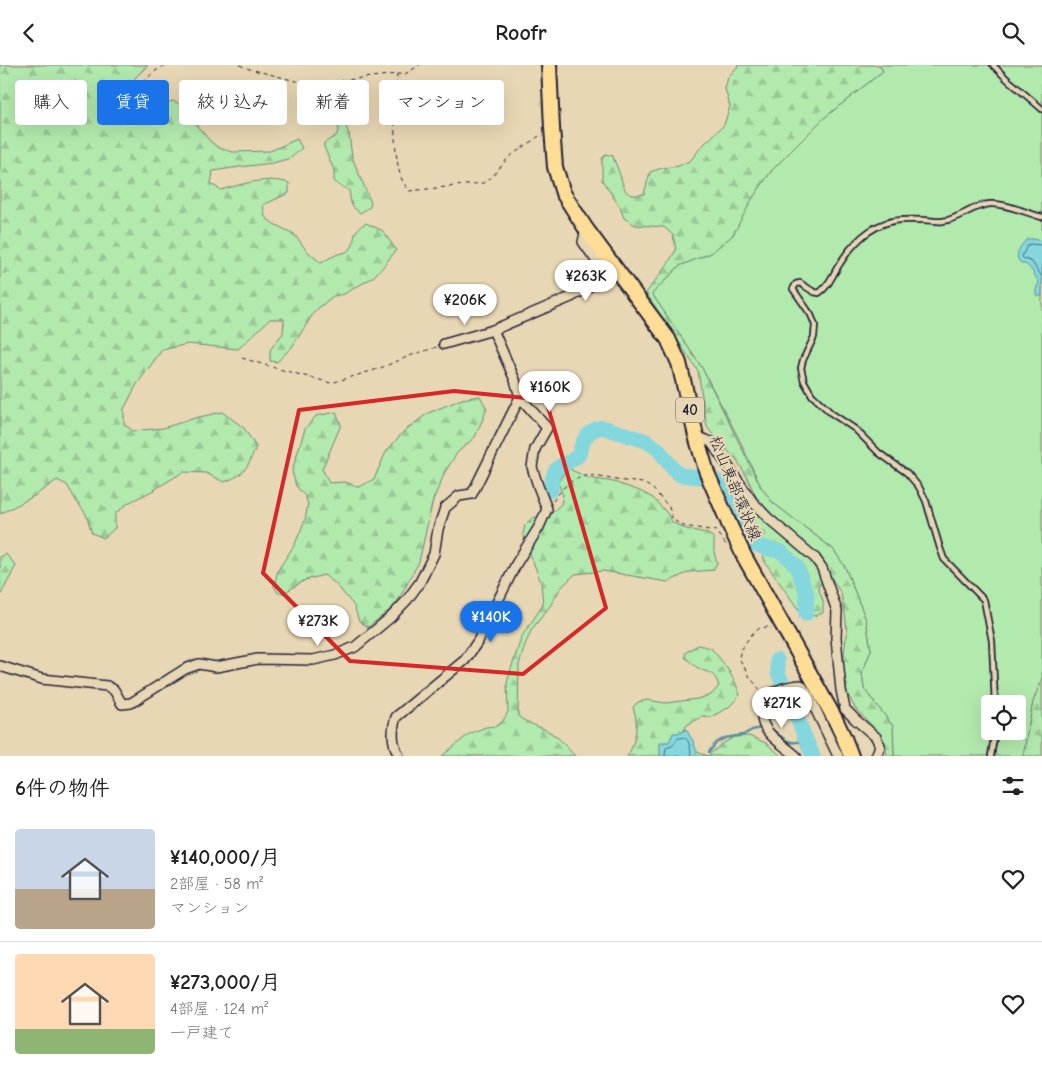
<!DOCTYPE html>
<html lang="ja">
<meta charset="utf-8">
<style>
body{margin:0;font-family:"Comic Neue","Klee One",sans-serif;background:#f2f2f2;color:#222;height:100vh;display:flex;flex-direction:column;font-size:19px;white-space:nowrap}
*{box-sizing:border-box;margin:0}
p{font-size:16px;color:#767676}
.icon{flex:none;width:28px;height:28px;fill:none;stroke:currentColor;stroke-width:2;stroke-linecap:round;stroke-linejoin:round}
.map{position:relative;height:691px;overflow:hidden}
.drawer{display:flex;flex-direction:column;background:#fff;flex:1}
.drawer>*{flex:none}
.banner{position:absolute;left:15px;top:15px;width:500px;height:45px;display:flex;gap:10px}
.controls{position:absolute;left:981px;top:630px;display:grid;gap:10px}
.controls a{display:grid;place-items:center;width:45px;height:45px;border-radius:5px;background:#fff;box-shadow:0 5px 20px #0002;font-size:25px}
.price{position:absolute;translate:-50% -42px;padding:0 11px;border-radius:18px;background:#fff;color:#222;font-size:16px;line-height:32px;filter:drop-shadow(0 1px 2px #0008)}
.price::after{content:'';position:absolute;left:50%;top:30px;width:15px;height:11px;margin-left:-8px;background:inherit;clip-path:polygon(0 0,100% 0,50% 100%)}
.price.current{background:#1a73e8;color:#fff}
ul{padding:0;list-style:none}
li{display:flex;align-items:center;gap:15px;height:125px;padding:0 15px}
li+li{border-top:1px solid #e0e0e0}
li span{display:grid;place-items:center;flex:none;width:140px;height:100px;border-radius:5px;color:#555}
li>.icon{margin-inline-start:auto}
span .icon{width:60px;height:60px;fill:#fffc;stroke-width:1}
li b{font-size:21px}
h2{display:flex;justify-content:space-between;align-items:center;height:60px;padding:0 15px;font-size:21px}
.tag{padding:0 18px;border-radius:5px;background:#fff;box-shadow:0 5px 20px #0002;font-size:18px;line-height:45px}
.tag.current{background:#1a73e8;color:#fff}
header{display:flex;justify-content:space-between;align-items:center;height:65px;padding:0 15px;background:#fff;font-size:22px;font-weight:600}
.map>svg:first-child{display:block}
.grass{fill:#b2e9ad;stroke:#6a8674;fill-rule:evenodd}
.forest{fill:url(#forest-firs);stroke:#6a8674}
.water{fill:#85d7de;stroke:#5d8f9d}
.lines{fill:none;stroke-linecap:round;stroke-linejoin:round}
.shore{stroke:#4a6a7c;stroke-width:1}
.stream{stroke:#5d8f9d;stroke-width:2.5}
.river{stroke:#85d7de;stroke-width:15}
.lane-casing{stroke:#22223b;stroke-width:8}
.street-casing{stroke:#22223b;stroke-width:12}
.primary-casing{stroke:#22223b;stroke-width:18}
.path{stroke:#22223b;stroke-width:1;stroke-dasharray:4 4;stroke-linecap:butt}
.lane{stroke:#e8d7b4;stroke-width:4.5}
.street{stroke:#e8d7b4;stroke-width:9}
.primary{stroke:#fedd96;stroke-width:14}
.marked{fill:none;stroke:#d62828;stroke-width:4;stroke-linejoin:round}
.labels{text-anchor:middle;stroke-width:4.5;stroke-linejoin:round;paint-order:stroke}
.shield{fill:#e8d7b4;stroke:#5d585f;stroke-width:1}
.shield-label{font-size:15px;font-weight:bold;fill:#22223b}
.street-label{font-size:16px;fill:#22223b;stroke:#e8d7b4}
</style>
<header><svg class="icon" aria-label="back" viewBox="0 0 24 24"><path d="M15 5l-7 7 7 7"/></svg>Roofr<svg class="icon" aria-label="search" viewBox="0 0 24 24"><circle cx="10" cy="10" r="6"/><path d="M15 15l6 6"/></svg></header>
<div class="map">
<svg width="1042" height="691" viewBox="0 0 1042 691">
<defs>
<pattern id="forest-firs" width="22" height="20" patternUnits="userSpaceOnUse" patternTransform="scale(1.25)"><rect width="22" height="20" fill="#b2e9ad"/><path d="M5 1l3.5 6h-7zM16 11l3.5 6h-7z" fill="#99c896"/></pattern>
</defs>
<rect width="100%" height="100%" fill="#e8d7b4"/>
<filter id="ink" filterUnits="userSpaceOnUse"><feTurbulence type="fractalNoise" baseFrequency=".02" numOctaves="2"/><feDisplacementMap in="SourceGraphic" scale="10" xChannelSelector="R" yChannelSelector="G"/><feConvolveMatrix kernelMatrix="1 2 1 2 8 2 1 2 1" color-interpolation-filters="sRGB"/></filter>
<g filter="url(#ink)">
<!-- grass -->
<path class="grass" d="M 879,0 L 1042,0 L 1042,613 L 1033,637 L 1023,691 L 894,691 L 893,661 L 864,624 L 862,608 L 871,585 L 866,555 L 845,502 L 833,484 L 772,437 L 761,422 L 739,374 L 702,303 L 652,229 L 679,201 L 711,188 L 752,134 L 772,105 L 824,53 L 883,6 ZM 990,639 L 1018,639 L 1018,666 L 990,666 Z"/>
<!-- forest -->
<g class="forest">
<path d="M 0,0 L 148,0 L 133,15 L 126,29 L 129,39 L 135,44 L 148,44 L 173,36 L 185,41 L 192,55 L 211,77 L 219,83 L 233,87 L 270,86 L 297,74 L 302,83 L 291,93 L 273,98 L 239,102 L 213,106 L 211,119 L 221,125 C 242,119 267,111 289,118 L 289,128 L 263,140 L 265,152 L 274,159 L 294,169 L 307,186 L 321,198 C 326,195 331,192 336,190 C 340,188 347,188 350,184 C 358,177 348,168 366,158 L 383,166 L 396,185 L 383,202 L 372,213 L 344,229 L 333,231 L 315,246 L 292,282 L 277,297 L 270,296 L 270,285 L 283,268 L 284,254 L 270,254 L 238,284 L 188,279 L 162,285 L 137,319 L 124,344 L 124,359 L 133,366 L 163,363 L 195,353 L 222,347 L 244,363 L 256,382 C 247,403 246,409 224,417 L 206,408 L 183,407 L 152,426 L 128,438 L 115,449 L 115,463 L 104,473 L 92,468 L 86,449 L 77,437 L 67,420 L 57,415 L 34,431 L 0,449 Z"/>
<path d="M 738,0 L 879,0 L 883,6 L 824,53 L 772,105 L 752,134 L 733,170 L 711,188 L 679,201 L 652,229 L 702,303 L 761,422 L 772,437 L 833,484 L 845,502 L 866,555 L 871,585 L 862,608 L 864,624 L 893,661 L 894,691 L 887,691 L 885,677 L 876,665 L 855,643 L 847,628 L 843,596 L 847,566 L 845,549 L 841,528 L 832,514 L 823,516 L 818,522 L 823,536 L 823,548 L 814,551 L 798,544 L 765,497 L 755,469 L 752,450 L 756,432 L 747,412 L 737,395 L 716,374 L 707,362 L 698,306 L 646,228 L 667,200 L 676,185 L 673,170 L 664,162 L 635,160 L 624,153 L 620,142 L 602,115 L 602,94 L 606,89 L 613,91 C 615,98 618,104 620,110 C 625,126 625,133 644,129 L 650,107 L 662,103 L 679,101 L 691,95 L 701,82 L 724,60 L 730,41 L 725,24 L 728,12 L 738,1 Z"/>
<path d="M 344,58 L 349,69 L 352,92 L 371,138 L 370,142 L 360,148 C 349,140 351,136 349,125 L 340,121 L 334,116 L 334,105 L 324,82 L 324,78 L 337,70 L 339,59 Z"/>
<polygon points="480,331 487,344 475,372 457,388 445,407 433,435 419,497 395,541 368,562 359,556 354,541 336,519 324,510 305,515 284,528 278,528 274,521 278,505 295,479 305,455 308,439 305,431 296,421 292,406 299,383 305,364 316,351 336,347 341,360 322,404 329,418 345,417 359,422 374,414 386,387 403,367 428,348 462,334"/>
<path d="M 569,404 L 589,413 L 614,417 L 640,426 L 653,433 L 667,448 L 672,457 L 683,463 L 706,468 L 714,473 L 714,487 L 717,498 L 713,505 L 689,507 L 668,517 L 603,506 L 575,509 L 560,524 L 550,541 L 532,564 L 525,580 L 519,600 L 518,651 C 528,660 541,661 551,668 C 563,675 566,682 575,691 L 442,691 L 469,669 L 486,662 L 497,661 L 503,656 L 508,647 L 507,618 L 511,604 L 522,571 L 543,540 L 541,518 L 523,469 L 525,460 L 532,453 L 550,450 L 561,439 L 563,430 L 558,418 L 563,409 Z"/>
<polygon points="6,489 16,501 0,531 0,492"/>
<path d="M 698,580 L 711,583 C 724,598 734,611 740,630 L 729,642 L 711,652 L 703,651 L 687,660 C 682,674 662,676 660,691 L 627,691 C 634,682 637,666 636,655 C 636,651 634,646 633,642 L 638,637 L 647,635 L 666,638 L 697,634 L 711,630 L 719,621 C 713,605 711,610 698,603 C 693,600 689,595 685,592 L 686,587 Z"/>
<polygon points="1042,613 1042,691 1023,691 1033,637"/>
<polygon points="749,671 766,678 781,691 694,691 697,687 708,691 722,679 734,672"/>
</g>
<!-- water -->
<g class="water">
<path d="M 1027,174 L 1034,174 L 1042,176 L 1042,231 L 1037,231 C 1034,226 1037,222 1039,218 C 1038,215 1030,202 1028,201 C 1026,199 1023,199 1021,198 C 1012,191 1022,179 1027,174 Z"/>
<polygon points="686,664 693,676 697,687 694,691 660,691 660,677 669,677 673,668 681,668"/>
</g>
<g class="lines">
<!-- shore -->
<g class="shore">
<polyline points="1042,180 1029,179 1026,183 1022,191 1023,193 1032,197 1042,212"/>
<path d="M 665,691 L 666,683 L 672,681 L 677,674 C 679,673 682,672 685,673 C 690,675 691,687 691,691"/>
</g>
<!-- stream -->
<g class="stream">
<path d="M 772,664 C 785,675 789,681 806,675"/>
<polyline points="709,687 716,678 725,673 743,670 752,665 761,663"/>
</g>
<!-- river -->
<g class="river">
<polyline points="720,417 741,441 744,466 752,477 762,482 782,487 797,502 807,530 806,549"/>
<path d="M 551,425 C 553,394 562,405 579,390 C 582,376 587,365 602,362 L 646,376 L 658,384 L 673,404 L 680,410 L 699,412"/>
<polyline points="777,595 778,608 813,691"/>
</g>
<defs>
<g id="lane">
<polyline points="993,0 1007,14 1042,44"/>
<path d="M 995,639 L 992,576 L 984,535 L 944,494 L 940,483 L 926,436 L 919,422 L 907,408 L 879,388 L 855,364 L 831,348 L 812,330 L 804,316 L 801,303 L 803,295 L 814,272 L 815,260 L 811,250 L 793,224 L 796,219 L 800,218 L 814,227 L 819,228 C 829,221 832,211 839,200 C 845,190 854,179 863,171 C 884,154 899,154 924,155 C 930,155 937,157 943,156 C 960,154 973,140 990,139 C 1006,138 1026,148 1042,152"/>
<polyline points="991,691 995,666"/>
</g>
<g id="street">
<polyline points="444,279 493,265 571,232 607,211 583,177 586,164"/>
<polyline points="696,371 711,377 752,436 768,453 815,493 822,503 837,546 836,573 841,625 845,644 856,655 876,672 880,681 876,691"/>
<polyline points="0,601 42,614 107,621 114,625 122,639 131,638 185,604 199,599 216,602 258,594 313,595 335,590 355,582 391,552 407,535 420,517 434,489 438,464 445,443 459,431 472,429 520,332"/>
<path d="M 399,691 C 392,678 391,666 396,652 L 465,595 L 478,576 L 516,499 L 539,462 L 547,444 L 538,421 L 532,402 L 535,384 L 547,363 L 520,332 L 515,315 L 493,265"/>
<path d="M 796,691 C 786,681 762,669 762,652 C 762,646 765,639 766,633 C 777,624 787,621 801,620 L 809,631 L 838,691"/>
</g>
<polyline id="primary" points="549,0 552,63 555,102 563,128 586,164 668,274 679,298 696,371 707,408 730,461 744,491 835,654 844,673 851,691"/>
</defs>
<!-- lane casing -->
<use href="#lane" class="lane-casing"/>
<!-- street casing -->
<use href="#street" class="street-casing"/>
<!-- primary casing -->
<use href="#primary" class="primary-casing"/>
<!-- path -->
<g class="path">
<polyline points="240,0 246,3 296,16 321,18 397,9 405,9 420,0"/>
<path d="M 397,9 C 395,39 392,80 400,109 C 401,115 406,121 409,126 L 483,118 L 492,112 L 509,92 L 542,69"/>
<path d="M 133,30 C 143,17 151,7 166,0"/>
<polyline points="242,293 275,303 331,318 378,304 412,290 437,282"/>
<polyline points="553,436 563,423 573,415 589,410 616,415 643,418 652,423 669,442 672,454 683,461 717,466 726,480"/>
<polyline points="760,625 749,611 739,593 741,584 752,569 760,563 768,562 772,563"/>
</g>
<!-- lane -->
<use href="#lane" class="lane"/>
<!-- street -->
<use href="#street" class="street"/>
<!-- primary -->
<use href="#primary" class="primary"/>
</g>
</g>
<!-- marked area -->
<path class="marked" d="M 454,326 L 546,335 L 606,543 L 523,609 L 350,596 L 263,508 L 299,345 Z"/>
<g class="labels">
<!-- shield labels -->
<rect class="shield" x="676" y="332.5" width="28" height="25" rx="4"/>
<g class="shield-label">
<text x="690" y="350">40</text>
</g>
<!-- street labels -->
<g class="street-label">
<text transform="translate(736 423) rotate(68)" y="6">松山東部環状線</text>
</g>
</g>
</svg>
<div class="controls">
<a><svg class="icon" aria-label="locate" viewBox="0 0 24 24"><circle cx="12" cy="12" r="6"/><path d="M12 2v4M12 18v4M2 12h4M18 12h4"/></svg></a>
</div>
<b class="price" style="left:586px;top:237px">¥263K</b>
<b class="price" style="left:465px;top:261px">¥206K</b>
<b class="price" style="left:550px;top:348px">¥160K</b>
<b class="price current" style="left:491px;top:578px">¥140K</b>
<b class="price" style="left:318px;top:582px">¥273K</b>
<b class="price" style="left:782px;top:664px">¥271K</b>
<div class="banner">
<a class="tag">購入</a>
<a class="tag current">賃貸</a>
<a class="tag">絞り込み</a>
<a class="tag">新着</a>
<a class="tag">マンション</a>
</div>
</div>
<section class="drawer">
<h2>6件の物件<svg class="icon" aria-label="filters" viewBox="0 0 24 24"><path d="M4 7h16M4 17h16"/><circle cx="9" cy="7" r="2"/><circle cx="15" cy="17" r="2"/></svg></h2>
<ul>
<li><span style="background:linear-gradient(#c9d6e8 60%,#b9a48a 0)"><svg class="icon" aria-label="home" viewBox="0 0 24 24"><path d="M3 11l9-7 9 7M6 9v11h12V9"/></svg></span><div><b>¥140,000/月</b><p>2部屋 · 58 m²</p><p>マンション</p></div><svg class="icon" aria-label="heart" viewBox="0 0 24 24"><path d="M12 20l-8-8c-3-5 5-10 8-4 3-6 11-1 8 4z"/></svg></li>
<li><span style="background:linear-gradient(#ffd9b3 75%,#8fb573 0)"><svg class="icon" aria-label="home" viewBox="0 0 24 24"><path d="M3 11l9-7 9 7M6 9v11h12V9"/></svg></span><div><b>¥273,000/月</b><p>4部屋 · 124 m²</p><p>一戸建て</p></div><svg class="icon" aria-label="heart" viewBox="0 0 24 24"><path d="M12 20l-8-8c-3-5 5-10 8-4 3-6 11-1 8 4z"/></svg></li>
</ul>
</section>
